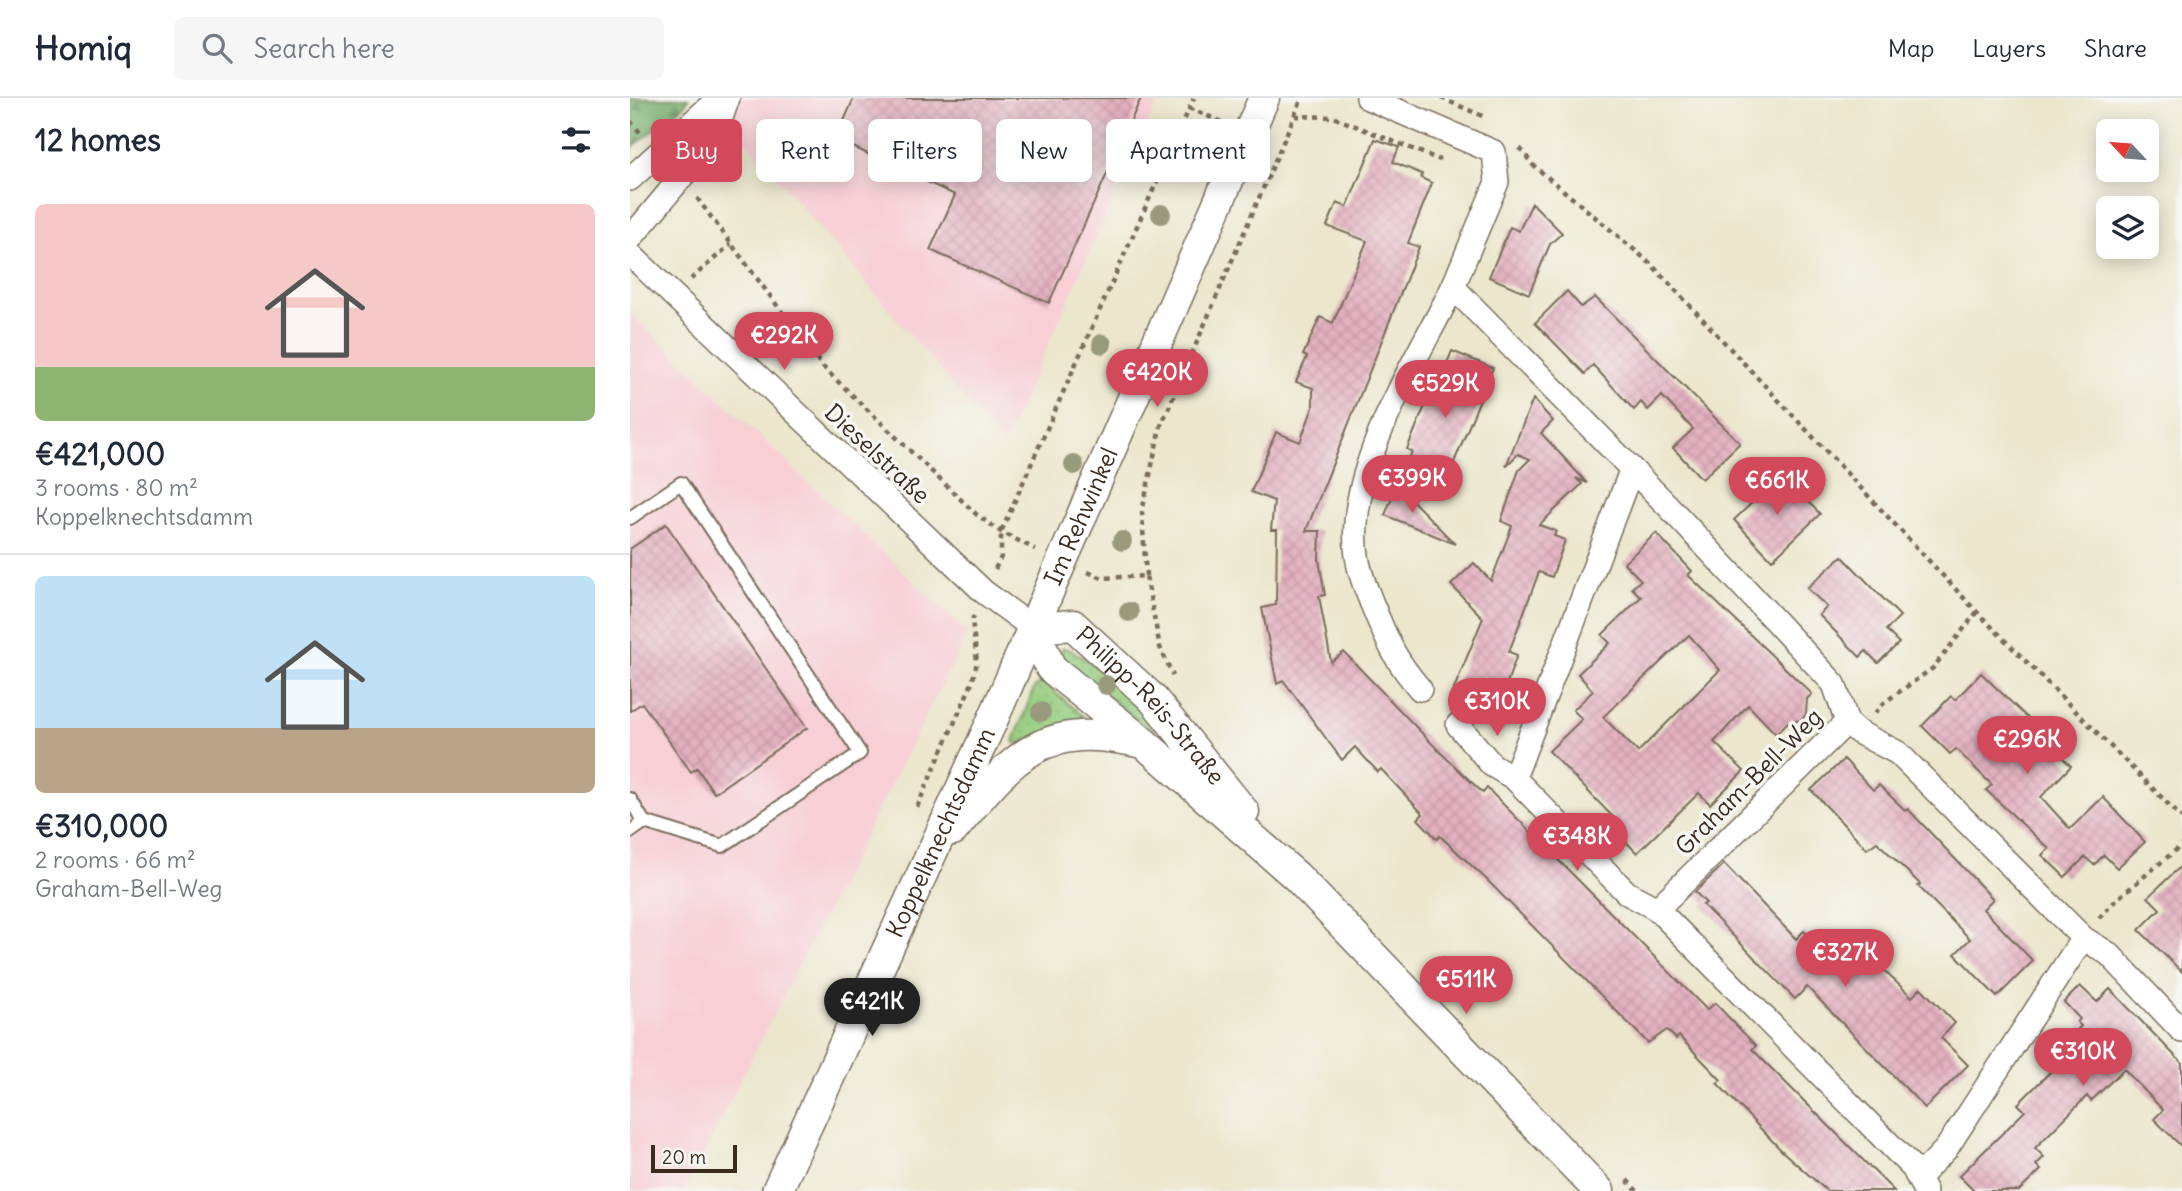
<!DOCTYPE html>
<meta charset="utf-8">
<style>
body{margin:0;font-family:Delius,sans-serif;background:#f6f6f7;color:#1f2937;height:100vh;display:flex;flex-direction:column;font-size:26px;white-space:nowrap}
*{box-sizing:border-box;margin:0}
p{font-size:23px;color:#747a83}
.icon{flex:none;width:38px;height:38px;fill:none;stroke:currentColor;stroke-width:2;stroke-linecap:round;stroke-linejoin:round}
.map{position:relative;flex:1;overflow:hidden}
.drawer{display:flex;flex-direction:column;background:#fff;width:630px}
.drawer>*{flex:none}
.guide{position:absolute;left:21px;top:21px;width:665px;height:63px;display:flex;gap:14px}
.needle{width:46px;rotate:296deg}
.controls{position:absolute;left:1466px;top:21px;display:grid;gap:14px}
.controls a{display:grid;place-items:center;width:63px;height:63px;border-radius:10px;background:#fff;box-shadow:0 4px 18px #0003;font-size:35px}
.scale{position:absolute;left:21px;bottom:18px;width:86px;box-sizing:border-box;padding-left:7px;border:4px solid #3b2a1e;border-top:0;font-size:19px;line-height:24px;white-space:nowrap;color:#3b2a1e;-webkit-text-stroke:5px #f6f6f2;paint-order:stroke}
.price{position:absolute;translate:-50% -60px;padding:0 16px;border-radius:24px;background:#d1495b;color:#fff;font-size:23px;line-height:46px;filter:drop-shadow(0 2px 4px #0008)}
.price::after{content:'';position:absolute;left:50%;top:42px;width:21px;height:16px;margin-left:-10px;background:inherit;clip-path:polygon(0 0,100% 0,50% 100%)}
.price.active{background:#222;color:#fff}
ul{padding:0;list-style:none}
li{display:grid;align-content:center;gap:14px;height:371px;padding:0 35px}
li+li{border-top:2px solid #e0e1e3}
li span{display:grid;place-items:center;height:217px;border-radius:10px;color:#555}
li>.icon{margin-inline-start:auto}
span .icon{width:126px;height:126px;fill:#fffc;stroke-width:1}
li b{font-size:30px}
h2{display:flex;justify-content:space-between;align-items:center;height:84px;padding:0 35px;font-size:30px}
.chip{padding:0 24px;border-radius:10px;background:#fff;box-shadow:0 4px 18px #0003;font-size:24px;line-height:63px}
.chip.active{background:#d1495b;color:#fff}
header{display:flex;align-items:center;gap:42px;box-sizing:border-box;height:98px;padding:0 35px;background:#fff;border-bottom:2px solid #e0e1e3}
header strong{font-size:33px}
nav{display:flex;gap:38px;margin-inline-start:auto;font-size:24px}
.search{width:490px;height:63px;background:#f6f6f7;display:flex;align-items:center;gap:18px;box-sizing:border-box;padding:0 24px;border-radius:10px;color:#747a83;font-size:26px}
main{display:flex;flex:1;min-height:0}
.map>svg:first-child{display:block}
.built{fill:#f7cfd5}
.grass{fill:url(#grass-dots);stroke:#687c4e;stroke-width:2}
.forest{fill:url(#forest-firs);stroke:#5a6d46;stroke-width:2}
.building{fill:url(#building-cross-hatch);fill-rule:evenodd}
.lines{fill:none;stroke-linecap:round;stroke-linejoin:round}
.service-casing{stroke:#796c5b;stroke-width:16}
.minor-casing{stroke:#796c5b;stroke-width:26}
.tertiary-casing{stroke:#796c5b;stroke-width:33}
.path{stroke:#796c5b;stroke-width:4.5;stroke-dasharray:5 5;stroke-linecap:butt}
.service{stroke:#fff;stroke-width:12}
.minor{stroke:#fff;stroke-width:23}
.tertiary{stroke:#fff;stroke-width:30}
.tree{fill:#999a7c}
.labels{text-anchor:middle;stroke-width:7;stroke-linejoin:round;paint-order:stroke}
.street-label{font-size:24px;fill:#3b2a1e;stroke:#f6f6f2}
</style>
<header>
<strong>Homiq</strong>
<div class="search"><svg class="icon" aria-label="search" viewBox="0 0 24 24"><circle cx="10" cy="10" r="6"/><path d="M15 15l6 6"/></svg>Search here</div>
<nav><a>Map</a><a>Layers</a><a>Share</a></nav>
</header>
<main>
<section class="drawer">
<h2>12 homes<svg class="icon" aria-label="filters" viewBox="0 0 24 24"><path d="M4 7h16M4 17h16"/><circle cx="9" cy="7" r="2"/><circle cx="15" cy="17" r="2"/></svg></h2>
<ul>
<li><span style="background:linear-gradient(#f6c9c9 75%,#8fb573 0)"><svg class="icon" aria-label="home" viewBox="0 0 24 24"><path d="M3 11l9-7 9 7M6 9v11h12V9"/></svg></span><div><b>€421,000</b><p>3 rooms · 80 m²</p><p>Koppelknechtsdamm</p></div></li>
<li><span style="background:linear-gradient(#bfe0f5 70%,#b9a48a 0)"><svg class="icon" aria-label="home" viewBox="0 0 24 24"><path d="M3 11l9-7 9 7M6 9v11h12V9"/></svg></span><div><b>€310,000</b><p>2 rooms · 66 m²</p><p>Graham-Bell-Weg</p></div></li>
</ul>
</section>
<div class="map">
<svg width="1552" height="1093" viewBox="0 0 1552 1093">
<defs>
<pattern id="grass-dots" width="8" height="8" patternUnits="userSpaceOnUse" patternTransform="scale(1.75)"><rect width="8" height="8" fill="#96cd7f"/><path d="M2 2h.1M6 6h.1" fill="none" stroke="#82b06d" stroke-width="1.8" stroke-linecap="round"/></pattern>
<pattern id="forest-firs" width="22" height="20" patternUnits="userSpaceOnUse" patternTransform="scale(1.75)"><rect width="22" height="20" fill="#78b06e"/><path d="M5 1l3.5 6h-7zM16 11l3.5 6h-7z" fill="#648f5a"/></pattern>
<pattern id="building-cross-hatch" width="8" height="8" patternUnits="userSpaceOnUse" patternTransform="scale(1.75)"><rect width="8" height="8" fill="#e3b1bf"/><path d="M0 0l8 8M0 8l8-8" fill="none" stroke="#c498a4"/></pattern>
</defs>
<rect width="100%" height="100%" fill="#f6f6f2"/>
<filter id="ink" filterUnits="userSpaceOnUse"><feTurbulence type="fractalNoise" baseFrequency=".0143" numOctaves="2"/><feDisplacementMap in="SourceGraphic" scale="14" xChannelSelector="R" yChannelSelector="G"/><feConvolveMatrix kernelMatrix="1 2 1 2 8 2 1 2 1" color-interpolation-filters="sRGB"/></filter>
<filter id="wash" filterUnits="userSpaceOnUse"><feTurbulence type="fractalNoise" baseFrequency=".00686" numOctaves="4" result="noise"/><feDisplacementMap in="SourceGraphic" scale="28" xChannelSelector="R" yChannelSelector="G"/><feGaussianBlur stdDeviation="1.57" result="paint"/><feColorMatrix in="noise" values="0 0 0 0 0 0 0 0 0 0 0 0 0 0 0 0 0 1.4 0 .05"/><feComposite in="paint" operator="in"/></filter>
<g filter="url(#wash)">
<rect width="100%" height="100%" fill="#ebe6cc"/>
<!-- built -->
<g class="built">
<polygon points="80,0 529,0 373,347"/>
<polygon points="0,215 338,535 54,1093 0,1093"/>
</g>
<!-- grass -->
<g class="grass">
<path d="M 433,550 C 451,551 523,614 525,631 L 521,633 L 432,562 L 430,555 Z"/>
<polygon points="412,583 455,620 387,646 384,643 404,590"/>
</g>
<!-- forest -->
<polygon class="forest" points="0,0 59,0 54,8 0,51"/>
<g id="blocks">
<!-- building -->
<g class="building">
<polygon points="224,0 511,0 419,205 300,152 325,97 206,41"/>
<polygon points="745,41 769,49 763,64 792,76 791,80 802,85 778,145 789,149 676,433 690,433 689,462 695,497 689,498 701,564 714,554 810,654 853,695 857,690 1077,912 1085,905 1126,948 1122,951 1264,1093 1197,1093 1153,1054 1087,985 1091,982 1049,938 1046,941 1037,932 1018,945 857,782 810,738 807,741 788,721 793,716 751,671 748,674 725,649 712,662 653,582 647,586 632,510 646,507 647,432 641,432 644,403 621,394 646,334 670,344 683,309 683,290 666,284 677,259 673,257 690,219 703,225 737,143 697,128 707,105 717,109"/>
<polygon points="902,105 932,135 920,146 899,196 859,179 880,129 889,133"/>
<polygon points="937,193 951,209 965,199 1110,345 1072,381 1043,350 1063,331 1032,298 1018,312 1011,304 1004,312 963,267 955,276 905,225"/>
<polygon points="822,253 863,270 811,396 771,378 782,354 777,351 797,303 787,299 797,272 812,278"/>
<polygon points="903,301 923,323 911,335 957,385 946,380 952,386 909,427 926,433 924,438 935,442 922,479 909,474 879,554 887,557 866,615 821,598 853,520 821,487 844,465 861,483 882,428 871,423 889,372 900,361 888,356 876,368"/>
<polygon points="1152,376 1190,416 1142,462 1104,422"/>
<polygon points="767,387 825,446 755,417"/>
<polygon points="36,426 177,630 84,695 67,670 61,674 12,605 0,613 0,451"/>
<path d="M 1026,435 L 1062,473 L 1058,477 L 1182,596 L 1177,601 L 1176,616 L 1172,622 L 1158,624 L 1146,636 L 1118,607 L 1084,644 L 1114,673 L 1080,706 L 1069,695 L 1007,755 L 979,726 L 984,720 L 919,653 L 952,621 L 943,612 L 963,593 L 948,576 L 980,545 L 972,537 L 1011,499 L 1002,490 L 1011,482 L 994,465 ZM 1059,537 L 1090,572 L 1008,654 L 973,619 Z"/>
<polygon points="1212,458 1270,518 1256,532 1269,545 1248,565 1236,553 1230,559 1189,517 1197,509 1177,490"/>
<polygon points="1351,575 1414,636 1412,639 1441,668 1411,699 1440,731 1473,699 1515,744 1487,770 1474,757 1464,767 1455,759 1435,779 1412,757 1419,751 1356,692 1362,687 1326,651 1320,656 1292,628 1321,598 1325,602"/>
<polygon points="1214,661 1243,692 1249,687 1276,713 1278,711 1363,801 1353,811 1403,863 1367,899 1325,856 1340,841 1288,788 1290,786 1247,744 1237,751 1181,692"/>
<polygon points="1094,766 1166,841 1174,833 1207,866 1235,835 1261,859 1251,870 1282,899 1291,890 1325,925 1311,940 1338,967 1295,1010 1177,889 1165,901 1073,807 1076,805 1065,794"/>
<polygon points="1552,767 1552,874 1509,832 1530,811 1518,799"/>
<polygon points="1450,888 1467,904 1480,891 1552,965 1552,1049 1524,1021 1533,1012 1494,971 1461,1003 1457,998 1405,1050 1414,1059 1406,1067 1411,1072 1389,1093 1344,1093 1329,1078 1395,1013 1388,1006 1427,967 1420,960 1451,928 1447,924 1450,921 1434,904"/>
</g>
</g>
</g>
<g filter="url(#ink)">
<use href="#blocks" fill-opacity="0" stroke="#796c5b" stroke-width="2"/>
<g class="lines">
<defs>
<g id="service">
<polyline points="0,420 51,385 230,655 92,748 14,724 0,701"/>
<polyline points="0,734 14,724"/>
</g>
<g id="minor">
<polyline points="738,0 864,54 867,84 823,189 1038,408 1204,586 1217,624 1228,634 1268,655 1453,840 1479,856 1552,933"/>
<polyline points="0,81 89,0"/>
<polyline points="0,141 84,40 98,0"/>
<polyline points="0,156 354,494 403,530"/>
<polyline points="1001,373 884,680 997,795 1027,811 1283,1070 1295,1093"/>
<path d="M 790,591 C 767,564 761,551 747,518 C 739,498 730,479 727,458 C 714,374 786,264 823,189"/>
<polyline points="828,627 862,667 884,680"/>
<polyline points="1027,811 1217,624"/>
<polyline points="1289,1079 1316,1051 1453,840"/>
</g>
<g id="tertiary">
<polyline points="403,530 421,570 515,646 666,778 969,1093"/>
<path id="s1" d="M 403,530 L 443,527 L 522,600 L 614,714"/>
<path d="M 323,732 C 383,659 410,621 512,645"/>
<path id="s2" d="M 147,1093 L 363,621 L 634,0"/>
</g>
</defs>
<!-- service casing -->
<use href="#service" class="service-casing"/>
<!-- minor casing -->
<use href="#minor" class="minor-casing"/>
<!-- tertiary casing -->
<use href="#tertiary" class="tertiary-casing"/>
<!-- path -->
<g class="path">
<polyline points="811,0 855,19"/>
<polyline points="559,10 594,25"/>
<polyline points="665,18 703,19 810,62"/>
<polyline points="0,23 13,38"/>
<polyline points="890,50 903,67 1020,165 1347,514 1552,720"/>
<polyline points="67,100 193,269 347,417 371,434 405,451"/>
<polyline points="61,181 101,146"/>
<polyline points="365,471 371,459 371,434 564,0"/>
<polyline points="458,474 472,480 516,478 530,549 543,578"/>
<polyline points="516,478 512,414 530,330 672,0"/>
<polyline points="1245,615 1255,604 1303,570 1347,514"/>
<polyline points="287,709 342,585 347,564 342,522 344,518"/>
<polyline points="1469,820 1487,801 1552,747"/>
<polyline points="997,1082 1007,1093"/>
</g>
<!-- service -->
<use href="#service" class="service"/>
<!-- minor -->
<use href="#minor" class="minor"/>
<!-- tertiary -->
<use href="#tertiary" class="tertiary"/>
</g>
<!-- trees -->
<g class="tree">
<circle cx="531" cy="116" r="10"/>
<circle cx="472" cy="246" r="10"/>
<circle cx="444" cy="367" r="10"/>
<circle cx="492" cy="443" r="10"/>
<circle cx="499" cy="514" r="10"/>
<circle cx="476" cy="587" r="10"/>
<circle cx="411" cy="614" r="10"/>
</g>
</g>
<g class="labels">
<!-- street labels -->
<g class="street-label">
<text transform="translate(247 356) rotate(43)" y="8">Dieselstraße</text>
<text dy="8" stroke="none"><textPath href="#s2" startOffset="740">Im Rehwinkel</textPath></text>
<text dy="8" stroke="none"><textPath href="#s1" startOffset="152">Philipp-Reis-Straße</textPath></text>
<text transform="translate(1119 684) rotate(-45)" y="8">Graham-Bell-Weg</text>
<text dy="8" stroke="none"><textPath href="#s2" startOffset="394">Koppelknechtsdamm</textPath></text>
</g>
</g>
</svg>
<div class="controls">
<a><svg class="needle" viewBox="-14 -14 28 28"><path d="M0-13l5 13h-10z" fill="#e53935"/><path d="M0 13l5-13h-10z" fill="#747a83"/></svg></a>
<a><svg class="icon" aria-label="layers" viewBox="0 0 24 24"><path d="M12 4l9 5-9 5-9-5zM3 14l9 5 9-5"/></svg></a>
</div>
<div class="scale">20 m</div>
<b class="price" style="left:154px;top:274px">€292K</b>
<b class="price" style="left:527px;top:311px">€420K</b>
<b class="price" style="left:815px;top:322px">€529K</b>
<b class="price" style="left:782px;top:417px">€399K</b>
<b class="price" style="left:1147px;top:419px">€661K</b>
<b class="price" style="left:867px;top:640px">€310K</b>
<b class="price" style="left:1397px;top:678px">€296K</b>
<b class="price" style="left:947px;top:775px">€348K</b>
<b class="price" style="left:1215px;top:891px">€327K</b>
<b class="price" style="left:836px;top:918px">€511K</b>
<b class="price active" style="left:242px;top:940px">€421K</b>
<b class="price" style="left:1453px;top:990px">€310K</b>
<div class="guide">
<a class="chip active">Buy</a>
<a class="chip">Rent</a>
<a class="chip">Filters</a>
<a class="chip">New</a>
<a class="chip">Apartment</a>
</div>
</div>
</main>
